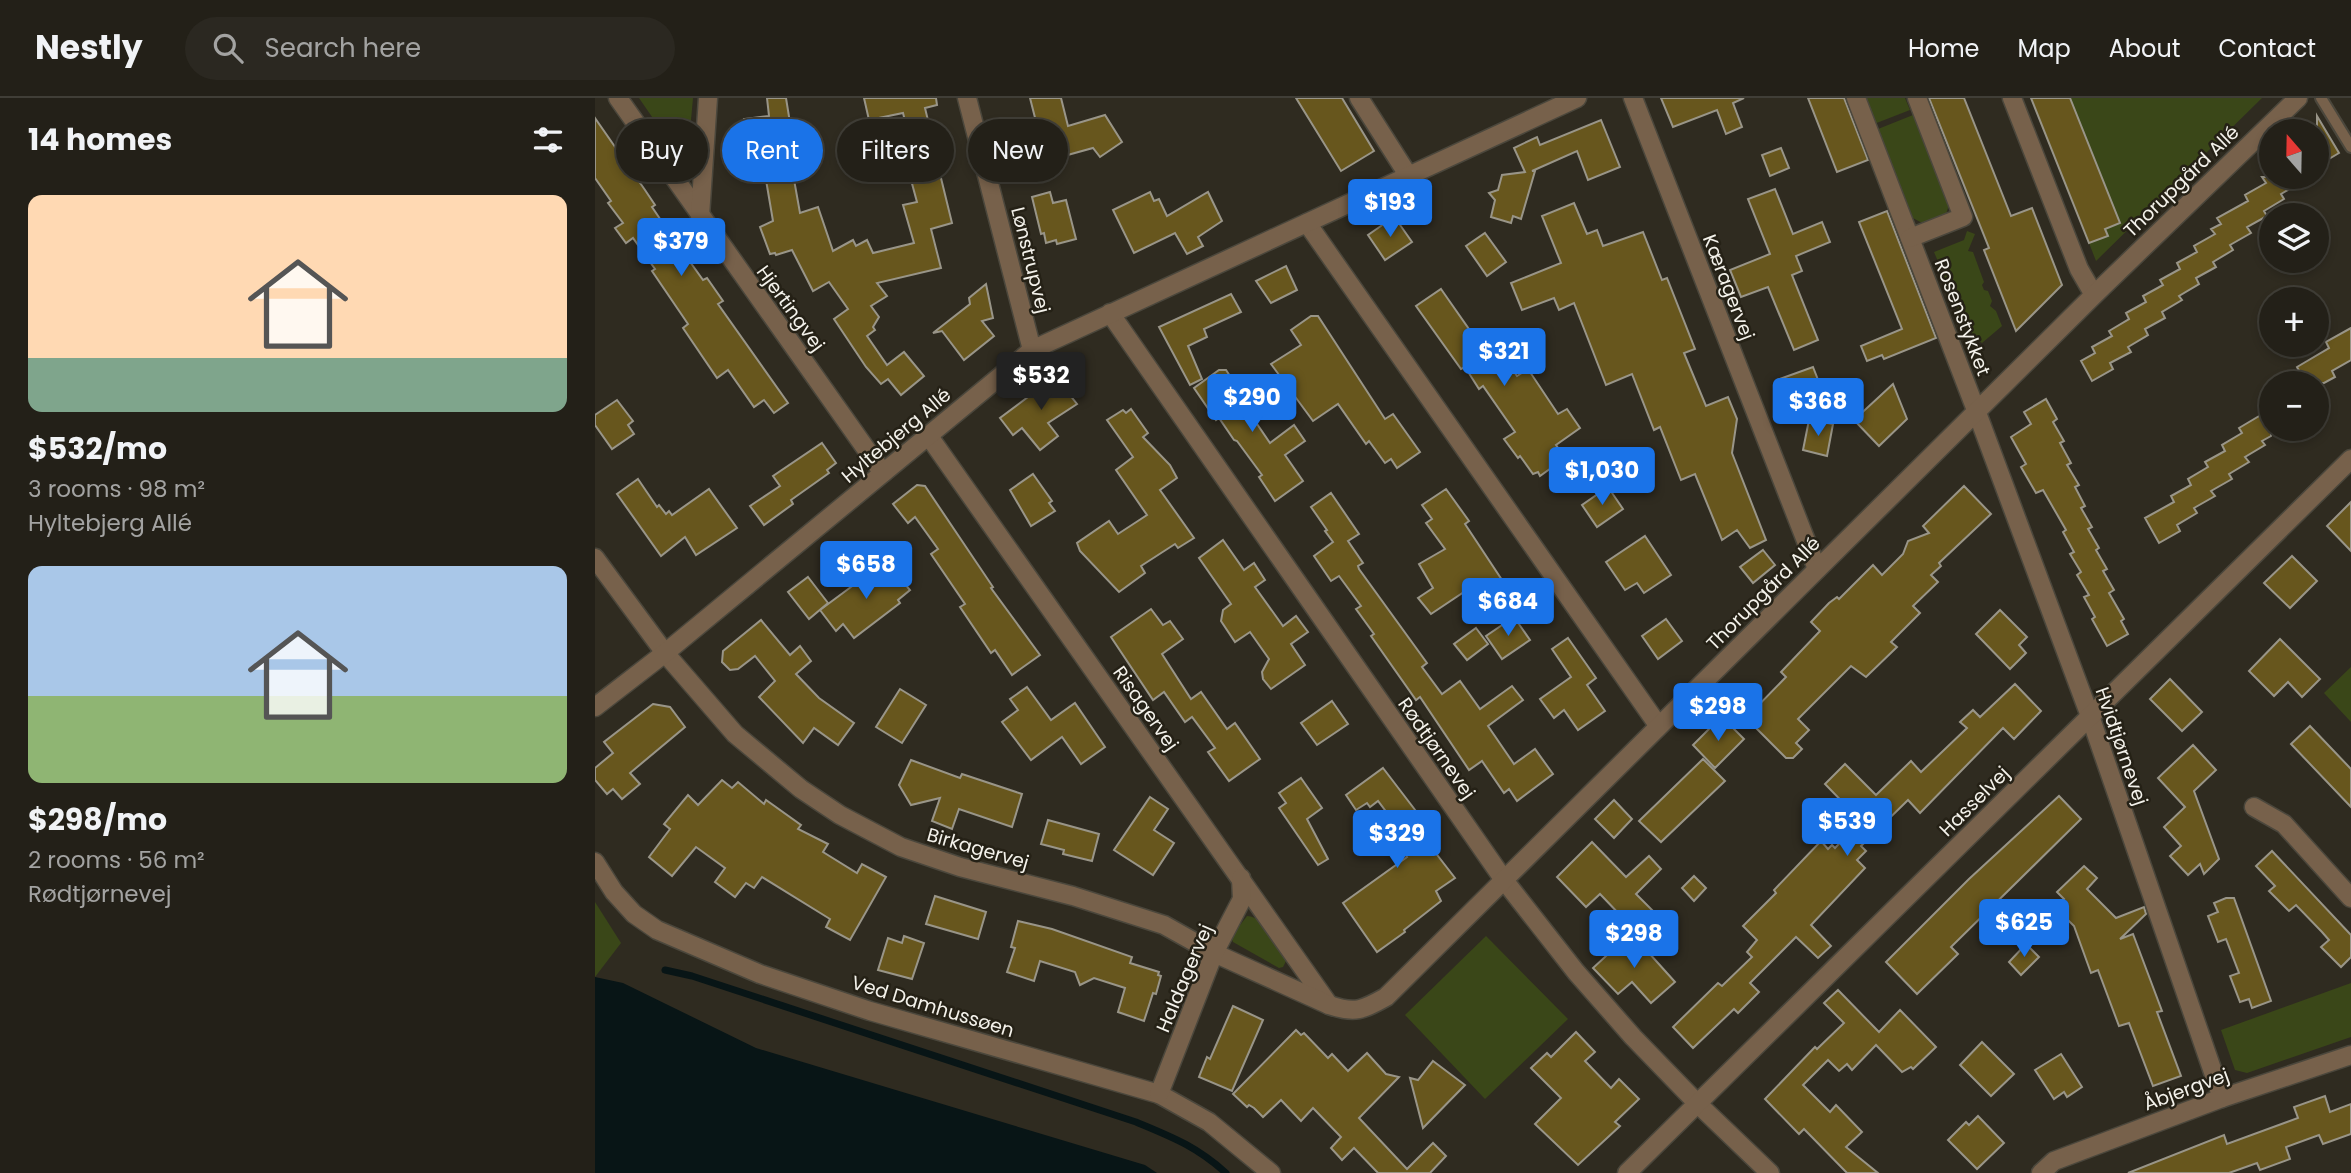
<!DOCTYPE html>
<meta charset="utf-8">
<style>
body{margin:0;font-family:Poppins,sans-serif;background:#2b2821;color:#f1f3f6;height:100vh;display:flex;flex-direction:column;font-size:26px;white-space:nowrap}
*{box-sizing:border-box;margin:0}
p{font-size:23px;color:#a3a3a2}
.icon{flex:none;width:38px;height:38px;fill:none;stroke:currentColor;stroke-width:2;stroke-linecap:round;stroke-linejoin:round}
.map{position:relative;flex:1;overflow:hidden}
.side{display:flex;flex-direction:column;background:#232018;width:595px}
.side>*{flex:none}
.guide{position:absolute;left:21px;top:21px;width:665px;height:63px;display:flex;gap:14px}
.needle{width:46px;rotate:340deg}
.buttons{position:absolute;left:1664px;top:21px;display:grid;gap:14px}
.buttons a{display:grid;place-items:center;width:70px;height:70px;border-radius:50%;background:#232018;box-shadow:0 4px 10px #0003,0 0 0 2px #403e37;font-size:35px}
.price{position:absolute;translate:-50% -60px;padding:0 16px;border-radius:7px;background:#1a73e8;color:#fff;font-size:23px;line-height:46px;filter:drop-shadow(0 2px 4px #0008)}
.price::after{content:'';position:absolute;left:50%;top:42px;width:21px;height:16px;margin-left:-10px;background:inherit;clip-path:polygon(0 0,100% 0,50% 100%)}
.price.on{background:#222;color:#fff}
ul{padding:0;list-style:none}
li{display:grid;align-content:center;gap:14px;height:371px;padding:0 28px}
li span{display:grid;place-items:center;height:217px;border-radius:14px;color:#555}
li>.icon{margin-inline-start:auto}
span .icon{width:126px;height:126px;fill:#fffc;stroke-width:1}
li b{font-size:30px}
h2{display:flex;justify-content:space-between;align-items:center;height:84px;padding:0 28px;font-size:30px}
.tag{padding:0 24px;border-radius:32px;background:#232018;box-shadow:0 4px 10px #0003,0 0 0 2px #403e37;font-size:24px;line-height:63px}
.tag.on{background:#1a73e8;color:#fff}
header{display:flex;align-items:center;gap:42px;box-sizing:border-box;height:98px;padding:0 35px;background:#232018;border-bottom:2px solid #403e37}
header strong{font-size:33px}
nav{display:flex;gap:38px;margin-inline-start:auto;font-size:24px}
.search{width:490px;height:63px;background:#2b2821;display:flex;align-items:center;gap:18px;box-sizing:border-box;padding:0 24px;border-radius:38px;color:#a3a3a2;font-size:26px}
main{display:flex;flex:1;min-height:0}
.map>svg:first-child{display:block}
.green{fill:#3a4718}
.water{fill:#081516}
.lines{fill:none;stroke-linecap:round;stroke-linejoin:round}
.stream{stroke:#081516;stroke-width:7}
.building{fill:#67561d;stroke:#999588;stroke-width:2}
.lane-casing{stroke:#4b473c;stroke-width:14}
.street-casing{stroke:#4b473c;stroke-width:21}
.lane{stroke:#77614b;stroke-width:10}
.street{stroke:#77614b;stroke-width:18}
.labels{text-anchor:middle;stroke-width:5;stroke-linejoin:round;paint-order:stroke}
.street-label{font-size:19px;fill:#f4f2eb;stroke:#252116}
</style>
<header>
<strong>Nestly</strong>
<div class="search"><svg class="icon" aria-label="search" viewBox="0 0 24 24"><circle cx="10" cy="10" r="6"/><path d="M15 15l6 6"/></svg>Search here</div>
<nav><a>Home</a><a>Map</a><a>About</a><a>Contact</a></nav>
</header>
<main>
<section class="side">
<h2>14 homes<svg class="icon" aria-label="filters" viewBox="0 0 24 24"><path d="M4 7h16M4 17h16"/><circle cx="9" cy="7" r="2"/><circle cx="15" cy="17" r="2"/></svg></h2>
<ul>
<li><span style="background:linear-gradient(#ffd9b3 75%,#7fa58c 0)"><svg class="icon" aria-label="home" viewBox="0 0 24 24"><path d="M3 11l9-7 9 7M6 9v11h12V9"/></svg></span><div><b>$532/mo</b><p>3 rooms · 98 m²</p><p>Hyltebjerg Allé</p></div></li>
<li><span style="background:linear-gradient(#a9c7e8 60%,#8fb573 0)"><svg class="icon" aria-label="home" viewBox="0 0 24 24"><path d="M3 11l9-7 9 7M6 9v11h12V9"/></svg></span><div><b>$298/mo</b><p>2 rooms · 56 m²</p><p>Rødtjørnevej</p></div></li>
</ul>
</section>
<div class="map">
<svg width="1756" height="1075" viewBox="0 0 1756 1075">
<rect width="100%" height="100%" fill="#2f2b20"/>
<!-- green -->
<g class="green">
<polygon points="44,0 98,0 93,55 84,58"/>
<polygon points="1268,0 1310,0 1315,12 1279,26"/>
<polygon points="1475,0 1667,0 1501,163 1494,145 1512,138 1510,131 1525,125"/>
<polygon points="1318,17 1354,107 1350,119 1329,126 1318,120 1283,31"/>
<polygon points="1372,133 1380,136 1373,153 1378,154 1389,184 1387,187 1389,192 1393,193 1397,203 1395,208 1401,213 1407,228 1387,245 1372,233 1339,154 1369,142"/>
<polygon points="1756,569 1756,624 1729,595"/>
<polygon points="0,804 26,845 0,879"/>
<path d="M 652,818 C 669,818 680,846 689,859 L 691,863 L 688,869 L 684,870 L 638,844 L 636,839 Z"/>
<polygon points="891,838 973,921 890,1001 810,917"/>
<polygon points="1756,885 1756,939 1652,975 1640,972 1626,932"/>
</g>
<!-- water -->
<polygon class="water" points="0,879 28,885 161,950 550,1067 562,1075 0,1075"/>
<g class="lines">
<!-- stream -->
<path class="stream" d="M 70,872 L 97,878 L 541,1024 C 577,1039 601,1048 631,1075"/>
</g>
<!-- building -->
<g class="building">
<polygon points="172,0 191,0 197,37 191,37 205,115 223,109 238,153 258,142 261,148 272,142 278,155 319,145 308,107 322,104 309,56 318,55 308,15 274,22 269,0 341,0 342,7 330,10 336,35 343,34 350,61 344,62 347,75 345,76 357,125 336,131 346,170 282,185 292,198 276,208 284,219 278,229 280,232 272,238 292,267 309,254 329,278 306,297 293,281 286,286 271,269 239,221 253,211 234,184 218,193 197,152 181,157 180,155 175,156 165,129 178,123 171,82 164,83 158,49 154,50 149,21 174,18"/>
<polygon points="435,0 466,0 473,28 510,17 527,44 505,59 498,50 451,63"/>
<polygon points="701,0 747,0 779,53 746,73"/>
<polygon points="1066,0 1149,0 1138,5 1147,29 1131,36 1122,12 1078,29"/>
<polygon points="1213,0 1249,0 1273,62 1242,74"/>
<polygon points="1334,0 1369,0 1416,118 1437,110 1467,187 1421,233 1389,152 1394,150"/>
<polygon points="1436,0 1475,0 1525,125 1510,131 1513,138 1494,145"/>
<polygon points="1722,18 1744,55 1722,68"/>
<polygon points="0,20 50,92 60,107 57,109 78,140 108,182 112,180 128,203 123,206 193,305 179,315 169,302 159,309 133,272 122,280 88,230 93,226 57,173 60,171 38,140 31,145 20,130 28,125 13,105 16,103 0,80"/>
<polygon points="1006,22 1025,69 993,82 982,53 937,73 940,73 926,121 918,118 916,125 896,119 900,102 894,95 903,92 907,77 930,74 919,50 942,39 945,47"/>
<polygon points="1186,50 1194,70 1175,78 1167,57"/>
<polygon points="1667,79 1715,79 1686,96 1689,101 1669,113 1672,118 1652,129 1656,135 1635,147 1638,152 1618,164 1621,169 1601,180 1604,186 1584,198 1587,202 1567,214 1570,220 1550,231 1553,237 1533,249 1536,254 1515,265 1518,271 1497,283 1486,263 1500,255 1497,249 1517,238 1514,233 1534,221 1531,215 1551,204 1548,198 1568,187 1565,182 1585,171 1582,165 1602,154 1599,148 1620,136 1616,131 1626,126 1622,120 1653,103 1650,97 1671,85"/>
<polygon points="1180,91 1198,136 1227,124 1235,144 1201,158 1207,173 1197,177 1223,242 1199,252 1173,189 1146,199 1135,172 1175,156 1153,101"/>
<polygon points="455,94 458,105 471,102 481,141 462,146 461,142 451,145 449,135 446,136 437,99"/>
<polygon points="555,94 559,103 564,101 572,118 613,94 627,123 603,139 608,148 592,156 580,135 539,155 518,112"/>
<polygon points="979,105 992,136 1002,132 1008,148 1048,134 1067,182 1072,180 1100,251 1089,255 1111,308 1133,299 1142,321 1137,355 1171,442 1155,450 1142,432 1127,442 1100,376 1086,382 1065,329 1059,332 1037,276 1011,287 979,205 964,212 959,200 927,212 916,185 966,165 947,118"/>
<polygon points="1292,113 1341,240 1289,261 1287,257 1272,263 1266,248 1307,231 1264,124"/>
<polygon points="796,121 800,126 803,124 817,144 790,162 773,137"/>
<polygon points="890,135 911,164 892,178 871,148"/>
<polygon points="691,168 702,192 676,205 661,183"/>
<polygon points="391,186 398,220 387,223 399,238 369,262 347,233 338,235 375,206 374,200"/>
<polygon points="846,191 881,241 891,234 922,278 933,271 963,316 972,311 985,330 961,347 970,360 945,378 943,374 938,376 925,358 923,360 909,341 920,334 888,288 884,291 870,269 866,271 821,208"/>
<polygon points="636,196 646,214 609,231 612,239 593,248 607,281 595,287 564,229"/>
<polygon points="716,218 723,218 790,321 798,316 825,354 802,370 796,361 790,365 774,343 771,346 743,306 718,323 676,266 706,247 696,232"/>
<polygon points="1756,230 1756,262 1737,273 1740,279 1729,285 1711,285 1702,269 1734,250 1731,244"/>
<polygon points="1218,269 1227,292 1191,306 1182,282"/>
<polygon points="624,272 631,272 643,290 639,292 675,345 699,327 710,343 690,357 708,383 680,403 664,379 667,377 642,343 639,342 624,320 621,322 599,290"/>
<polygon points="465,275 475,290 471,292 482,306 453,325 463,338 445,352 427,330 418,337 405,320"/>
<polygon points="1298,286 1312,321 1284,348 1259,322"/>
<polygon points="1451,301 1462,321 1458,324 1469,343 1465,345 1476,365 1472,367 1484,387 1480,389 1490,408 1486,410 1497,429 1493,431 1504,450 1501,452 1512,471 1508,473 1519,492 1514,495 1529,521 1526,523 1533,536 1512,548 1497,521 1500,519 1489,499 1494,497 1482,477 1486,474 1475,456 1479,454 1468,434 1471,432 1448,392 1441,395 1426,369 1431,366 1416,339 1436,326 1429,314"/>
<polygon points="22,302 38,323 33,327 39,336 17,351 0,327 0,317"/>
<polygon points="536,311 553,335 548,339 575,367 582,380 565,392 599,440 583,450 580,446 546,468 550,475 524,494 485,453 482,445 514,423 523,436 552,417 521,372 538,359 512,322 528,312 531,315"/>
<polygon points="1676,311 1676,338 1667,343 1670,347 1650,359 1654,364 1634,376 1637,381 1616,393 1620,398 1599,410 1602,415 1582,427 1585,433 1564,445 1550,420 1579,404 1576,398 1596,387 1593,381 1613,369 1610,364 1630,353 1627,347 1647,335 1644,330"/>
<polygon points="1214,322 1238,326 1232,358 1208,352"/>
<polygon points="227,345 241,365 232,372 234,375 196,402 198,406 169,427 155,408 185,388 178,378"/>
<polygon points="438,376 457,403 454,405 460,413 436,428 415,392"/>
<polygon points="43,381 62,409 64,407 71,416 74,413 77,417 114,391 142,430 101,457 90,439 66,458 22,396"/>
<polygon points="322,387 330,388 398,489 396,490 445,557 417,577 400,552 396,555 365,509 370,506 336,456 343,451 320,419 313,425 298,406"/>
<polygon points="1369,388 1396,416 1344,465 1346,468 1336,477 1343,484 1318,508 1325,515 1296,544 1302,549 1271,579 1256,568 1203,621 1214,632 1201,645 1207,651 1198,660 1191,660 1151,620 1191,579 1186,574 1225,533 1216,524 1234,505 1242,499 1244,501 1278,467 1287,477 1308,456 1313,443 1334,435 1328,428"/>
<polygon points="1013,389 1028,411 1002,429 987,407"/>
<polygon points="851,391 874,423 870,426 909,485 886,500 878,488 836,516 823,500 838,490 824,466 850,451 831,425 837,421 827,407"/>
<polygon points="736,395 764,436 753,443 768,465 763,468 764,471 832,565 827,569 847,596 865,583 885,611 917,588 928,602 893,628 919,666 940,651 958,676 922,703 914,691 909,695 887,663 874,672 825,599 821,602 776,538 779,536 761,511 766,508 744,478 736,483 719,458 738,444 730,433 732,432 716,409"/>
<polygon points="1756,404 1756,453 1732,428"/>
<polygon points="1050,438 1076,477 1049,495 1042,485 1030,492 1011,464"/>
<polygon points="628,442 649,472 659,465 670,482 660,489 688,528 701,518 713,534 696,546 710,567 676,591 668,581 667,574 674,561 655,534 640,544 626,523 628,512 636,506 604,460"/>
<polygon points="1168,452 1180,467 1158,485 1145,469"/>
<polygon points="1697,458 1722,483 1695,510 1669,485"/>
<polygon points="291,463 315,492 303,502 305,505 259,540 248,526 241,533 225,512"/>
<polygon points="213,479 233,505 214,521 193,494"/>
<polygon points="556,511 568,527 575,523 588,541 567,556 596,601 606,594 632,631 640,625 665,661 634,683 613,654 620,650 597,619 590,624 569,594 558,602 516,539"/>
<polygon points="1405,512 1432,539 1424,547 1431,555 1415,571 1381,536"/>
<polygon points="919,519 935,542 907,561 891,538"/>
<polygon points="1071,521 1087,543 1063,561 1047,538"/>
<polygon points="166,522 195,557 205,548 216,563 201,576 224,600 259,625 243,647 219,630 208,645 164,599 180,583 160,558 143,571 135,572 127,564 128,553"/>
<polygon points="881,530 893,546 872,562 859,546"/>
<polygon points="973,540 1001,580 992,587 1010,613 983,632 969,612 959,620 945,601 976,579 957,551"/>
<polygon points="1685,541 1725,581 1707,599 1693,584 1679,598 1654,573"/>
<polygon points="1575,581 1607,614 1587,633 1555,601"/>
<polygon points="1420,586 1446,613 1419,641 1408,630 1325,715 1313,702 1266,748 1271,753 1262,762 1270,770 1216,827 1236,848 1223,860 1201,839 1155,885 1164,894 1143,915 1139,911 1098,950 1078,929 1123,885 1127,888 1157,859 1152,854 1162,842 1148,828 1181,795 1179,792 1226,743 1233,751 1237,747 1240,750 1266,723 1230,686 1250,666 1281,697 1316,663 1326,674 1372,630 1365,624 1378,612 1385,619"/>
<polygon points="432,589 456,622 480,605 510,649 486,666 467,639 436,662 407,624 423,612 415,601"/>
<polygon points="305,591 331,607 307,645 281,629"/>
<polygon points="737,603 753,626 722,647 706,625"/>
<polygon points="58,606 75,609 90,629 35,675 45,686 27,701 18,691 12,696 0,682 0,670 18,655 9,644"/>
<polygon points="1131,623 1149,641 1120,670 1098,647 1121,624 1125,628"/>
<polygon points="1715,628 1756,671 1756,709 1696,646"/>
<polygon points="1598,647 1621,672 1599,693 1624,761 1609,776 1605,766 1593,777 1575,758 1586,748 1569,729 1590,709 1563,680"/>
<polygon points="1108,661 1130,683 1066,744 1044,723"/>
<polygon points="316,662 365,680 367,676 427,696 417,729 364,711 357,731 337,723 345,700 316,707 304,687"/>
<polygon points="788,670 827,721 819,727 860,780 841,793 846,803 809,832 810,834 782,854 748,805 812,759 796,738 805,732 783,703 775,709 772,705 761,712 751,697"/>
<polygon points="706,680 727,710 712,721 733,761 723,767 684,710 691,705 684,695"/>
<polygon points="127,682 137,690 143,684 169,706 171,702 206,727 203,731 233,746 228,754 262,775 267,766 291,779 255,842 231,829 235,821 167,779 159,790 151,785 140,799 120,784 130,770 101,749 77,778 54,759 75,731 69,726 93,697 103,707"/>
<polygon points="1464,698 1486,721 1356,849 1363,856 1322,896 1291,864 1374,781"/>
<polygon points="555,699 573,711 559,732 579,745 558,777 519,752"/>
<polygon points="1019,702 1037,721 1019,740 1000,721"/>
<polygon points="453,722 504,736 497,763 468,756 469,752 446,746"/>
<polygon points="997,744 1031,779 1054,758 1066,771 1041,796 1067,822 1048,841 1005,796 991,809 962,779"/>
<polygon points="1677,753 1756,837 1756,859 1746,869 1726,849 1734,842 1727,834 1701,807 1694,813 1674,793 1680,788 1661,768"/>
<polygon points="1489,768 1502,780 1492,791 1521,820 1549,809 1551,816 1525,841 1538,836 1567,913 1562,914 1586,978 1558,988 1534,925 1524,928 1503,872 1496,875 1479,828 1460,809 1469,801 1462,794"/>
<polygon points="1099,778 1111,790 1099,803 1087,790"/>
<polygon points="340,798 391,814 383,841 331,826"/>
<polygon points="1631,800 1639,800 1676,903 1657,910 1654,901 1645,904 1635,878 1644,875 1631,841 1623,844 1613,818 1623,814 1619,805"/>
<polygon points="423,823 457,831 537,859 535,865 564,874 563,877 566,878 561,896 558,895 549,923 523,914 530,890 499,880 485,887 480,874 445,863 439,883 412,874 420,850 416,849"/>
<polygon points="1036,835 1080,884 1056,905 1037,884 1023,896 998,870"/>
<polygon points="309,838 329,845 317,881 283,872 293,840 307,845"/>
<polygon points="1431,846 1444,859 1426,877 1414,864"/>
<polygon points="1243,892 1284,934 1305,912 1341,949 1318,971 1316,969 1307,974 1281,947 1257,972 1252,966 1244,973 1233,962 1208,987 1235,1014 1241,1007 1267,1034 1251,1049 1283,1075 1252,1075 1209,1031 1204,1036 1170,1001 1220,949 1222,951 1249,925 1229,905"/>
<polygon points="638,908 668,922 637,993 604,979 612,959 615,961"/>
<polygon points="701,932 706,937 709,935 733,960 737,956 753,973 772,955 791,976 804,979 764,1020 812,1071 838,1045 851,1058 835,1075 783,1075 759,1050 747,1062 736,1050 746,1039 718,1010 706,1023 686,1002 668,1019 659,1010 654,1007 652,1009 638,996"/>
<polygon points="981,934 1000,954 990,963 1016,990 1024,981 1044,1001 1020,1024 1025,1028 983,1067 940,1026 966,1000 936,970 952,955 956,959"/>
<polygon points="1387,944 1419,976 1396,998 1365,967"/>
<polygon points="1466,956 1487,989 1472,999 1469,994 1459,1001 1440,972"/>
<polygon points="838,963 870,987 828,1030 815,980 823,982"/>
<polygon points="1730,998 1735,1014 1756,1006 1756,1036 1728,1046 1724,1037 1691,1049 1695,1061 1665,1072 1662,1065 1634,1075 1533,1075 1629,1037 1632,1046 1703,1020 1699,1009"/>
<polygon points="1383,1018 1409,1045 1382,1071 1353,1042 1371,1024 1374,1027"/>
</g>
<g class="lines">
<defs>
<polyline id="lane" points="1726,0 1756,49"/>
<g id="street">
<polyline points="23,0 288,375"/>
<polyline points="372,0 437,252"/>
<polyline points="764,0 813,77"/>
<polyline points="1038,0 1222,471"/>
<polyline points="1261,0 1381,312 1495,618 1627,1000"/>
<polyline points="1417,0 1484,171 1499,197"/>
<polyline points="105,118 113,0"/>
<polyline points="712,125 1063,627"/>
<polyline points="1315,140 1368,119 1322,0"/>
<polyline points="515,215 909,782 981,874 1038,939 1103,1006 1175,1075"/>
<polyline points="333,337 734,907"/>
<path d="M 0,460 L 70,555 L 140,636 L 206,691 L 245,717 L 306,749 L 365,769 L 478,798 L 569,827 L 619,855 L 734,907 C 760,916 768,912 791,899 L 1499,197 L 1703,0"/>
<polyline points="0,609 70,555 437,252 982,0"/>
<polyline points="1659,709 1689,726 1756,800"/>
<polyline points="0,764 19,794 39,816 62,832 165,876 275,913 564,996 614,1024 676,1075"/>
<polyline points="564,996 619,855 647,801 646,780"/>
<polyline points="1032,1075 1756,361"/>
<polyline points="1446,1075 1459,1063 1627,1000 1756,957"/>
</g>
</defs>
<!-- lane casing -->
<use href="#lane" class="lane-casing"/>
<!-- street casing -->
<use href="#street" class="street-casing"/>
<!-- lane -->
<use href="#lane" class="lane"/>
<!-- street -->
<use href="#street" class="street"/>
</g>
<g class="labels">
<!-- street labels -->
<g class="street-label">
<text transform="translate(1586 83) rotate(-44)" y="7">Thorupgård Allé</text>
<text transform="translate(436 162) rotate(76)" y="7">Lønstrupvej</text>
<text transform="translate(1134 189) rotate(69)" y="7">Kæragervej</text>
<text transform="translate(196 210) rotate(54)" y="7">Hjertingvej</text>
<text transform="translate(1368 219) rotate(69)" y="7">Rosenstykket</text>
<text transform="translate(301 337) rotate(-40)" y="7">Hyltebjerg Allé</text>
<text transform="translate(1168 495) rotate(-45)" y="7">Thorupgård Allé</text>
<text transform="translate(551 610) rotate(55)" y="7">Risagervej</text>
<text transform="translate(1527 648) rotate(71)" y="7">Hvidtjørnevej</text>
<text transform="translate(842 650) rotate(55)" y="7">Rødtjørnevej</text>
<text transform="translate(1379 703) rotate(-45)" y="7">Hasselvej</text>
<text transform="translate(383 750) rotate(16)" y="7">Birkagervej</text>
<text transform="translate(589 880) rotate(-67)" y="7">Haldagervej</text>
<text transform="translate(338 908) rotate(17)" y="7">Ved Damhussøen</text>
<text transform="translate(1591 991) rotate(-20)" y="7">Åbjergvej</text>
</g>
</g>
</svg>
<div class="buttons">
<a><svg class="needle" viewBox="-14 -14 28 28"><path d="M0-13l5 13h-10z" fill="#e53935"/><path d="M0 13l5-13h-10z" fill="#a3a3a2"/></svg></a>
<a><svg class="icon" aria-label="layers" viewBox="0 0 24 24"><path d="M12 4l9 5-9 5-9-5zM3 14l9 5 9-5"/></svg></a>
<a>+</a>
<a>−</a>
</div>
<b class="price" style="left:795px;top:141px">$193</b>
<b class="price" style="left:86px;top:180px">$379</b>
<b class="price" style="left:909px;top:290px">$321</b>
<b class="price on" style="left:446px;top:314px">$532</b>
<b class="price" style="left:657px;top:336px">$290</b>
<b class="price" style="left:1223px;top:340px">$368</b>
<b class="price" style="left:1007px;top:409px">$1,030</b>
<b class="price" style="left:271px;top:503px">$658</b>
<b class="price" style="left:913px;top:540px">$684</b>
<b class="price" style="left:1123px;top:645px">$298</b>
<b class="price" style="left:1252px;top:760px">$539</b>
<b class="price" style="left:802px;top:772px">$329</b>
<b class="price" style="left:1429px;top:861px">$625</b>
<b class="price" style="left:1039px;top:872px">$298</b>
<div class="guide">
<a class="tag">Buy</a>
<a class="tag on">Rent</a>
<a class="tag">Filters</a>
<a class="tag">New</a>
</div>
</div>
</main>
